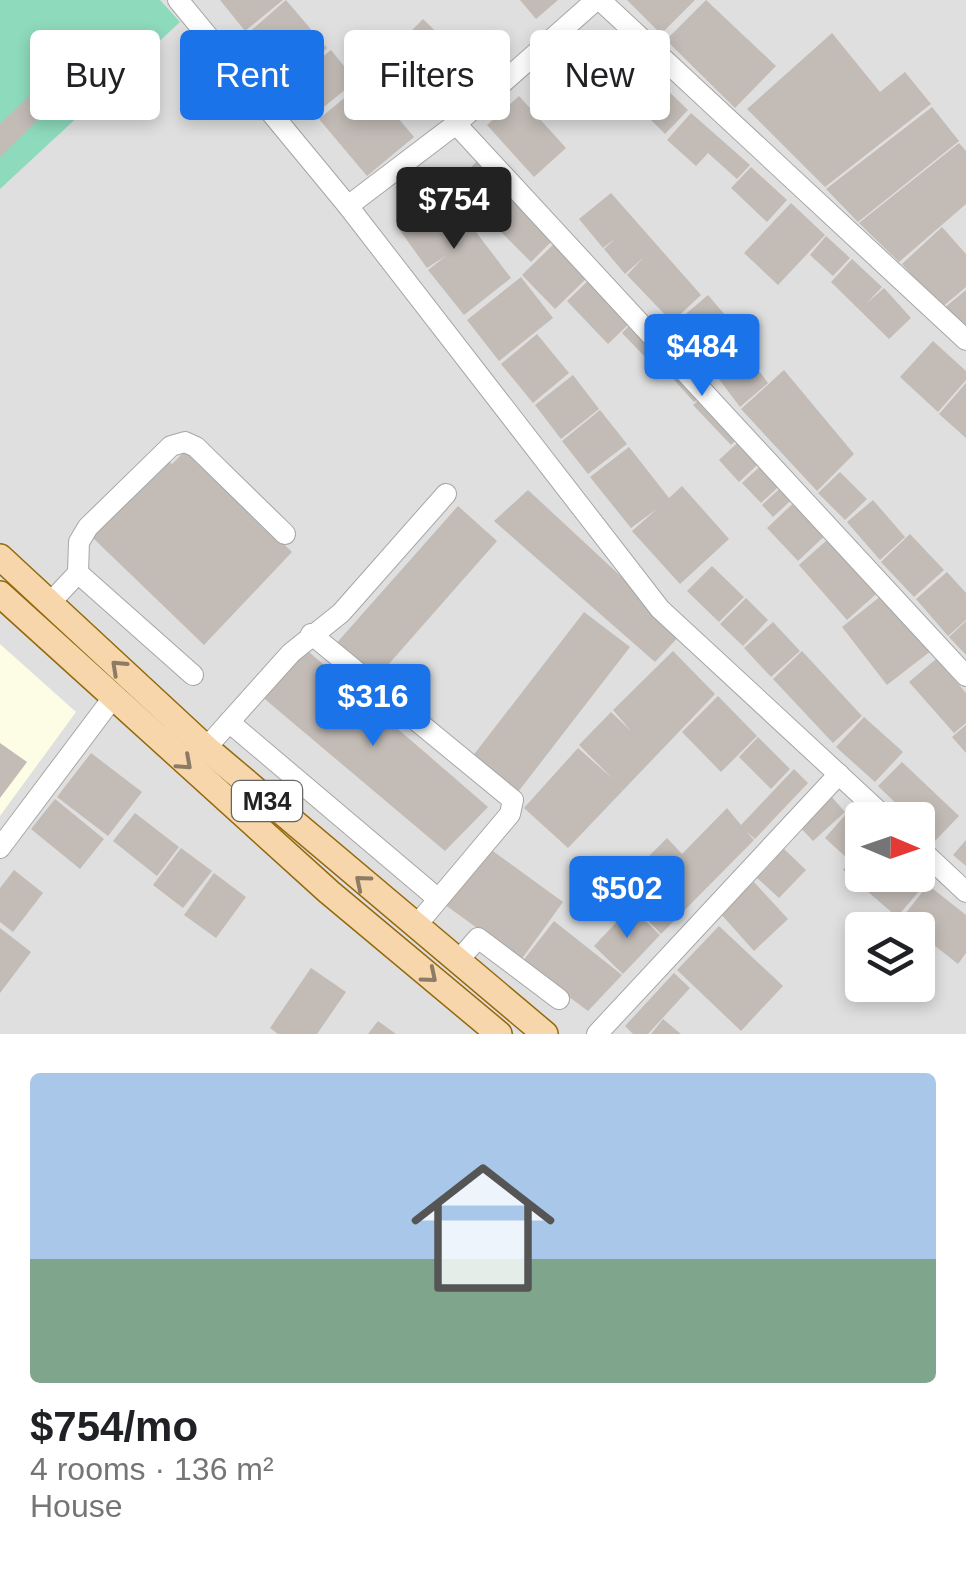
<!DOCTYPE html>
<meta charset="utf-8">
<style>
body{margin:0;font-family:Arial,sans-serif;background:#f6f6f6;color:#202124;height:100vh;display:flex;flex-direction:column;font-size:38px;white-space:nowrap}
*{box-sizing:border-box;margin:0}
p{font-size:32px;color:#757577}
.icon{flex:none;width:55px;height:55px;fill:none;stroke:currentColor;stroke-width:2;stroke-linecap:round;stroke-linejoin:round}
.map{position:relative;height:1034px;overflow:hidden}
.side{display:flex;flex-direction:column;background:#fff;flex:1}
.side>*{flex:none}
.top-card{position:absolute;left:30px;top:30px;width:908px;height:90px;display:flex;gap:20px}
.needle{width:65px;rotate:92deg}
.controls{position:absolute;left:845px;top:802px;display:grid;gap:20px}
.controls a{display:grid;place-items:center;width:90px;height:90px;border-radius:10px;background:#fff;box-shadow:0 5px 15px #0003;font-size:50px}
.price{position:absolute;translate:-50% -85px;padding:0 22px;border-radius:10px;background:#1a73e8;color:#fff;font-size:32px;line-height:65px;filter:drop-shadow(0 2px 5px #0008)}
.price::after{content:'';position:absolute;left:50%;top:60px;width:30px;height:22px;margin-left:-15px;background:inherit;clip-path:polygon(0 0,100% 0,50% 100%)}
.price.selected{background:#222;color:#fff}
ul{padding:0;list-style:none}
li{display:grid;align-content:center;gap:20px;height:530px;padding:0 30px}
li+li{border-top:2px solid #e0e0e0}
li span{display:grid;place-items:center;height:310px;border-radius:10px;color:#555}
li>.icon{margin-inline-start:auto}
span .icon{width:180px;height:180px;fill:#fffc;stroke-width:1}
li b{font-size:42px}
.tag{padding:0 35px;border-radius:10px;background:#fff;box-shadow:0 5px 15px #0003;font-size:35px;line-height:90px}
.tag.selected{background:#1a73e8;color:#fff}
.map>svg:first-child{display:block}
.residential{fill:#e0dfdf;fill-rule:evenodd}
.education{fill:#fdfde6}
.pitch{fill:#8edabd}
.building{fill:#c2bbb6}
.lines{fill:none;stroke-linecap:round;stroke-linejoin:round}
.minor-casing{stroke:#a6a6a6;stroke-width:22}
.major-casing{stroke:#95680b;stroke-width:28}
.minor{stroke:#fff;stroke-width:20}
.major{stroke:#f6d6aa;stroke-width:25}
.oneway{stroke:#8c7c66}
.labels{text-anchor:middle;stroke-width:9;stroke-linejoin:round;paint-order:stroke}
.shield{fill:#fff;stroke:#646464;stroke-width:2.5}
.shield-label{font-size:25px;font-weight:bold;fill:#222}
</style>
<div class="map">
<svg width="966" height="1034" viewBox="0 0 966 1034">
<rect width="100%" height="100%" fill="#f1efe9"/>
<!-- residential -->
<path class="residential" d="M 0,0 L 966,0 L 966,1034 L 0,1034 ZM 862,820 L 918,820 L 918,875 L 862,875 ZM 862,930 L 918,930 L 918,985 L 862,985 Z"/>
<!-- education -->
<polygon class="education" points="0,644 76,712 0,816"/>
<!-- pitch -->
<polygon class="pitch" points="0,0 160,0 180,22 0,189"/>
<!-- building -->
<g class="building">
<polygon points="220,0 283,0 245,31"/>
<polygon points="286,0 327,48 289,82 247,34"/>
<polygon points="520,0 558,0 536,19"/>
<polygon points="627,0 695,0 661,34"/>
<polygon points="706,0 776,66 735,108 666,40"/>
<polygon points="423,19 455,50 422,84 390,53"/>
<polygon points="591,30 614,55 567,99 544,73"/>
<polygon points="832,33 880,92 905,72 931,104 825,187 747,109"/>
<polygon points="78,50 92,67 0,157 0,124"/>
<polygon points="331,50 356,81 315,114 290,83"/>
<polygon points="635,59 688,110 665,134 613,82"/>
<polygon points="366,80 414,137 367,176 319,119"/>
<polygon points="519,96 566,148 534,177 487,125"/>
<polygon points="932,107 959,141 858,222 826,189"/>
<polygon points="691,113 750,165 737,179 708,153 696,166 667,140"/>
<polygon points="959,143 966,151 966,204 899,262 859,223"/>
<polygon points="484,155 556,237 531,262 489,220 498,211 488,218 455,182"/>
<polygon points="751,167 787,200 767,222 731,188"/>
<polygon points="444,190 511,278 464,315 428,270 447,255 427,268 396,225"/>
<polygon points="611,193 701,295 672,322 627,275 644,257 625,274 604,249 616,238 603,248 579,219"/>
<polygon points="791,203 825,235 778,285 744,253"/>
<polygon points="942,227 966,254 966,287 941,308 902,264"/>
<polygon points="826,236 850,258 833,276 810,255"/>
<polygon points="558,240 591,274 555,309 522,275"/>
<polygon points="852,259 882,287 866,304 884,288 911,318 889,339 831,282"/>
<polygon points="521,277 553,318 499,361 467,320"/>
<polygon points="591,278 632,321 608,344 567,301"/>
<polygon points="966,290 966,333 943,309"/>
<polygon points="708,295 742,335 708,364 674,324"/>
<polygon points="634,321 663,352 651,363 622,333"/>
<polygon points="537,334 569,373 533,403 501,364"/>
<polygon points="933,341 966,371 966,380 938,412 900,377"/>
<polygon points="739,344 768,383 740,407 709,366"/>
<polygon points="669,350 745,431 731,445 693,405 704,395 694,402 657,361"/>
<polygon points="784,370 854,454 817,491 741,409"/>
<polygon points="573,375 599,409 561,439 535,405"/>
<polygon points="966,383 966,438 939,414"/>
<polygon points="600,410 627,444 588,474 562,441"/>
<polygon points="747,434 767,456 739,482 719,460"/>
<polygon points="629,447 669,498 682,486 729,539 680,584 632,531 658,508 631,528 590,477"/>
<polygon points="186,450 292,552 204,645 92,537 166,459 172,464"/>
<polygon points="769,458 788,478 761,503 742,483"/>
<polygon points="840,472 867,499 845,520 818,493"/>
<polygon points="789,480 800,492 773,517 762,505"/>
<polygon points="528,490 682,633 655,662 494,521"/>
<polygon points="802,495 833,528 798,561 767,528"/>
<polygon points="873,500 905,537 880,560 847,522"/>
<polygon points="458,506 497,541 373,682 334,646"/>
<polygon points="835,533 884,587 847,620 799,565"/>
<polygon points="910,534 944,570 914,597 881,562"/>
<polygon points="712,566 744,597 719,622 687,591"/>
<polygon points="947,572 966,593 966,620 948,636 916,599"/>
<polygon points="886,592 932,650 887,685 842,627"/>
<polygon points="746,598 768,620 743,646 720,624"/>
<polygon points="584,612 630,647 518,792 472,757"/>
<polygon points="966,621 966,655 949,637"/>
<polygon points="773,622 800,651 771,677 744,648"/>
<polygon points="302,646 488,807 445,851 260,695"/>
<polygon points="673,651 715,694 568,848 524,808 578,748 613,779 579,745 611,712 631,731 613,710"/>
<polygon points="802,651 862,716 833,743 773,679"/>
<polygon points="936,659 966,693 966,723 954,733 909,682"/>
<polygon points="718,696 757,736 721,772 682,732"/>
<polygon points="864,717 903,752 875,782 836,747"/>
<polygon points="966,725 966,753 952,737"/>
<polygon points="758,737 790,769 771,789 739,757"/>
<polygon points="0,743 27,762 0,798"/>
<polygon points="91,753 142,792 108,836 57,797"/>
<polygon points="902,762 959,816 935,841 878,786"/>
<polygon points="794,769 808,783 755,839 746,831 754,840 661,934 617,888 667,838 682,854 727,808 741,825"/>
<polygon points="830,795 845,812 813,841 797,824"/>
<polygon points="55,799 104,839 80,869 31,829"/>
<polygon points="135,813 179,847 157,876 113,841"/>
<polygon points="847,813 862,827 862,844 849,860 825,838"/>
<polygon points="966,840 966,866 953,855"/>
<polygon points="486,846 563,902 521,960 444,904"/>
<polygon points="862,847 862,875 917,875 926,883 897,917 843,870"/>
<polygon points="181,848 212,871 183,908 153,885"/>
<polygon points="784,849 806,870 779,898 757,878"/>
<polygon points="14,870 43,893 13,932 0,922 0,888"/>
<polygon points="214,873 246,897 216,938 184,915"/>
<polygon points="754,882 788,919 754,951 720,913"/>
<polygon points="928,885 966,915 966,953 958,964 901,919"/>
<polygon points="631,907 660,935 623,974 594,946"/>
<polygon points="554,921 622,975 588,1011 522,962"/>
<polygon points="719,926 783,986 741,1031 677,970"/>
<polygon points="0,928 31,952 0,993"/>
<polygon points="311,968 346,992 317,1034 278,1034 270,1028"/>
<polygon points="674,973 690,988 648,1034 633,1034 625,1026"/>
<polygon points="663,1019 681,1034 651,1034"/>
<polygon points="378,1021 396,1034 368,1034"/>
</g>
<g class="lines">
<defs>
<g id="minor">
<polyline points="178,0 348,206 660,609 888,820"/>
<polyline points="600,0 966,340"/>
<polyline points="456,124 966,676"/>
<polyline points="348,206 456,124 596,0"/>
<polyline points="78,573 79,542 88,527 171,446 185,442 196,447 285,534"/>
<polyline points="49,604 78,573 193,675"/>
<polyline points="311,634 513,800 510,814 415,927"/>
<polyline points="229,722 437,898"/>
<polyline points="206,748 291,653 341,613 446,494"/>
<polyline points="918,847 966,892"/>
<polyline points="0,848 112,699"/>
<polyline points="458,961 478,938 559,999"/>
<polyline points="597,1034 839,774"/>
</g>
<g id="major">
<polyline points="0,557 206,748 545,1034"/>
<polyline points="0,594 329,892 499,1034"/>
</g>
</defs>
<!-- minor casing -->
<use href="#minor" class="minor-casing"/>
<!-- major casing -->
<use href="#major" class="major-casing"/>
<!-- minor -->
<use href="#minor" class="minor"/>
<!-- major -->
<use href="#major" class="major"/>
</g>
<!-- one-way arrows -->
<defs><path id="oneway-chevron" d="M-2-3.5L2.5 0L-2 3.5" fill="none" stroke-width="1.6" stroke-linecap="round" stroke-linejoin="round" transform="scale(2.5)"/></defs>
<g class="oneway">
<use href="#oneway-chevron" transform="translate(118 667) rotate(-137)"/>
<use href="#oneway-chevron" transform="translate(185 763) rotate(42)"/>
<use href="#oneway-chevron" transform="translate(362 882) rotate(-140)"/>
<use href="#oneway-chevron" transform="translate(430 976) rotate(40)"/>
</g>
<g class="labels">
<!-- shield labels -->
<rect class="shield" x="232" y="781" width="70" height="40" rx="8"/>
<g class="shield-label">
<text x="267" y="810">M34</text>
</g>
</g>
</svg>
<div class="controls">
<a><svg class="needle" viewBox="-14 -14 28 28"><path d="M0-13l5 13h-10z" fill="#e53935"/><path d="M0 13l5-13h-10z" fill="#757577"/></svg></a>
<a><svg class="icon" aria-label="layers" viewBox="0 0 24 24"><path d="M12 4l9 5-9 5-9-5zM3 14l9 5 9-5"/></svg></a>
</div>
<b class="price selected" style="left:454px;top:252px">$754</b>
<b class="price" style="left:702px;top:399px">$484</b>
<b class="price" style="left:373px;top:749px">$316</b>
<b class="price" style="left:627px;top:941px">$502</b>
<div class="top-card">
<a class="tag">Buy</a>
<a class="tag selected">Rent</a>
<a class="tag">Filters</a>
<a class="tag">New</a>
</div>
</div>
<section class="side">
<ul>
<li><span style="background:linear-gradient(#a9c7e8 60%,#7fa58c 0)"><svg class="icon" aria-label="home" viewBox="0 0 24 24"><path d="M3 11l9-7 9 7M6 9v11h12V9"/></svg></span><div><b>$754/mo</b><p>4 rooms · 136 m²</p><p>House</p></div></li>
</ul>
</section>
